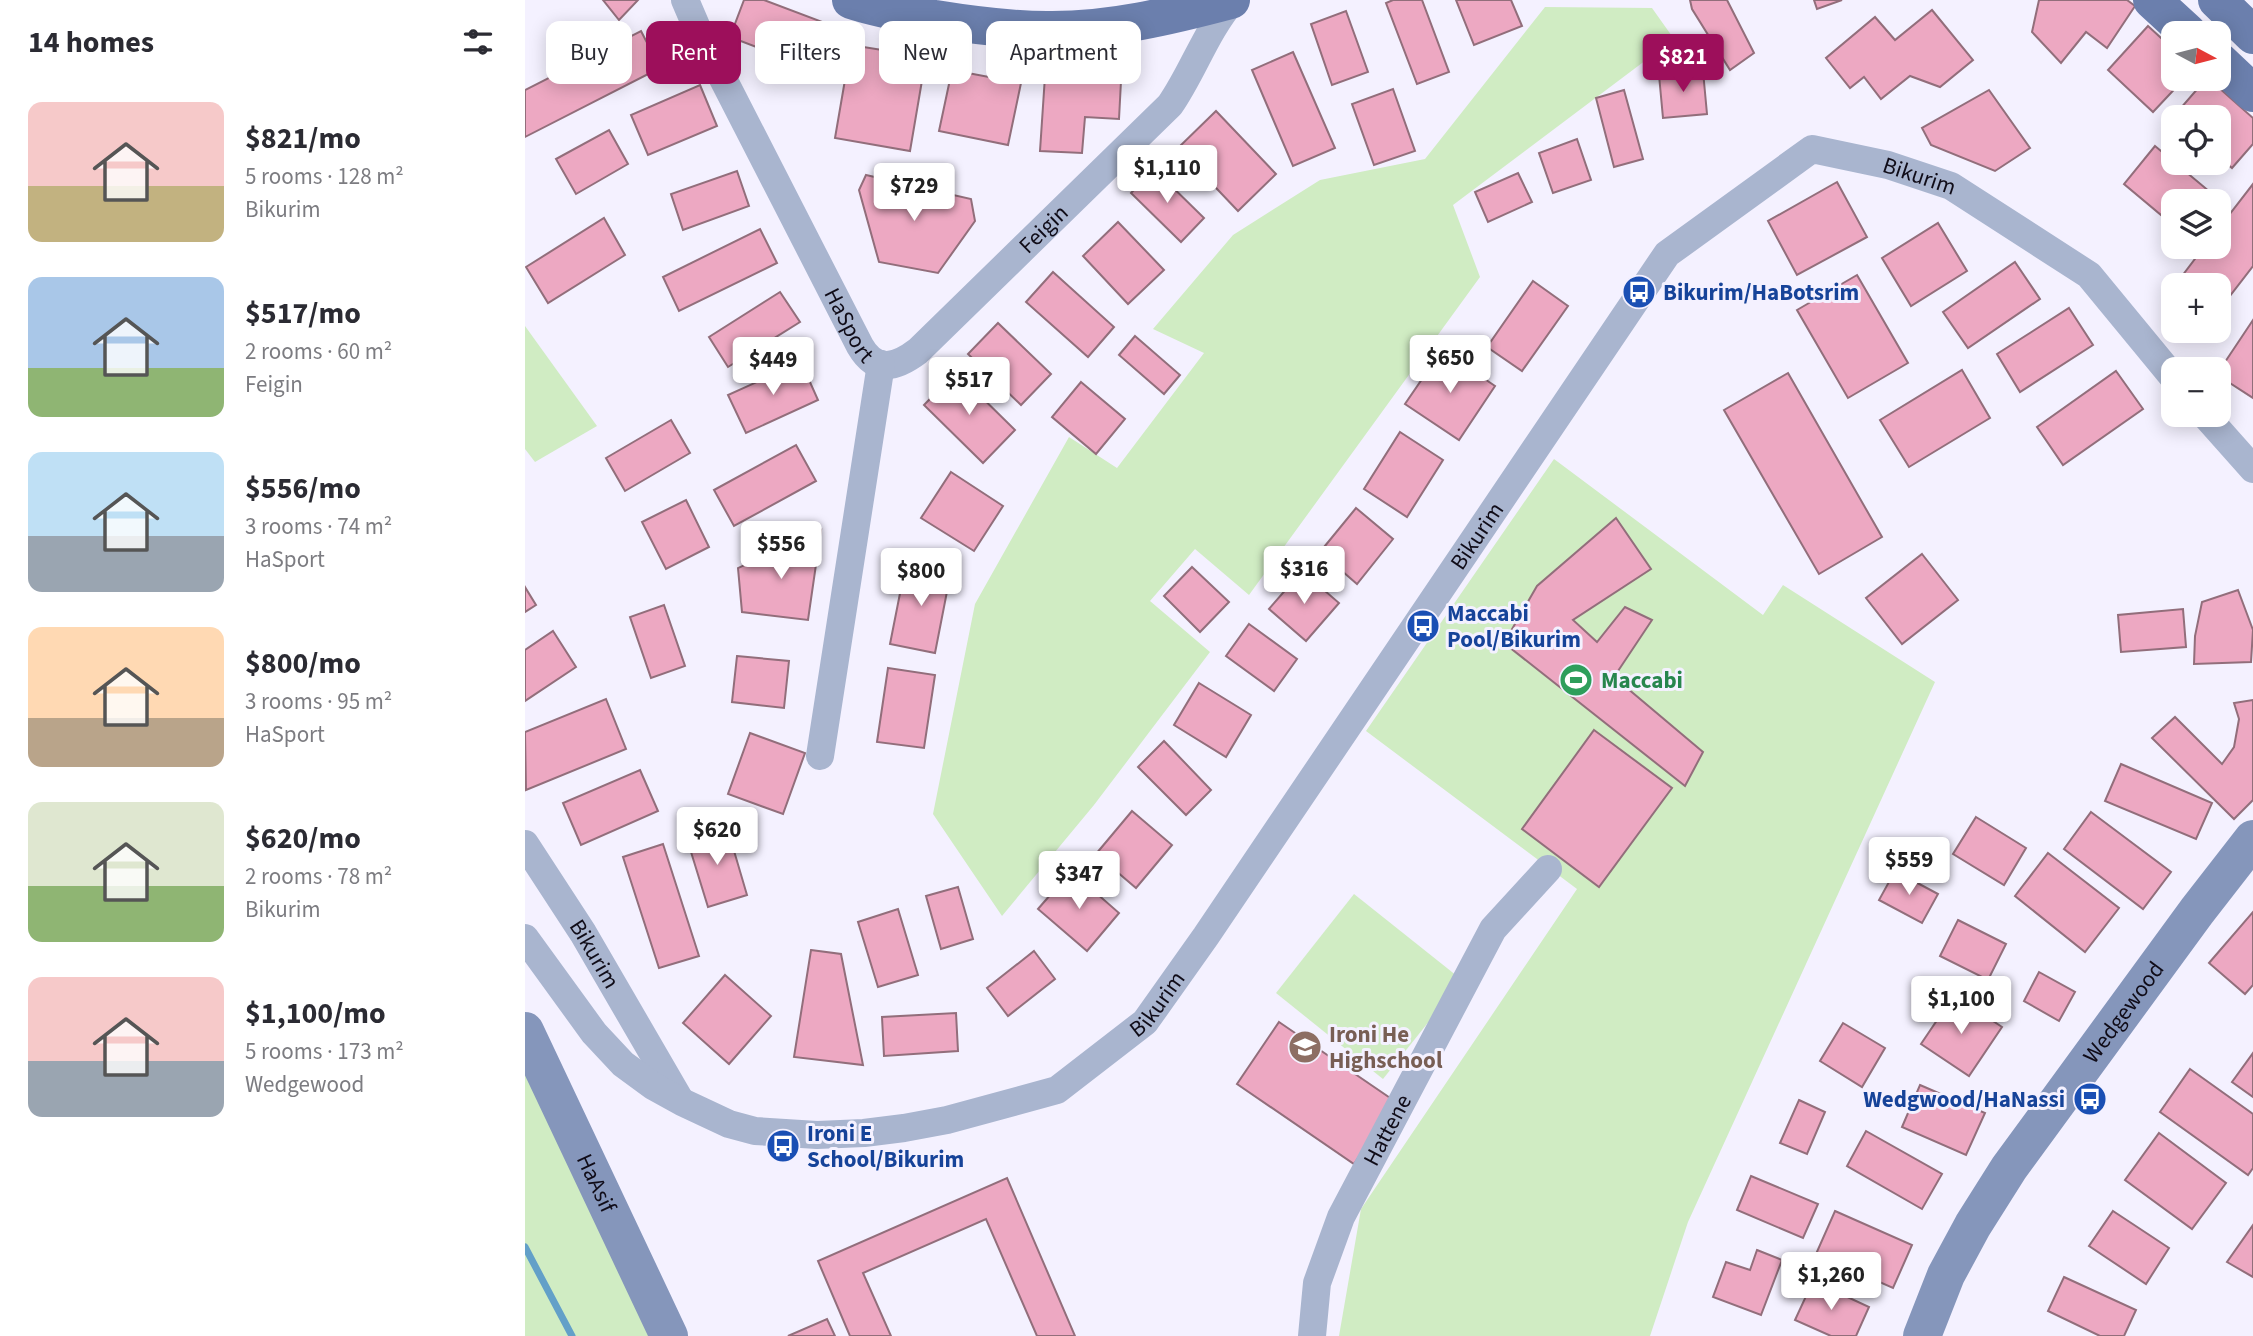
<!DOCTYPE html>
<meta charset="utf-8">
<style>
body{margin:0;font-family:"Source Sans 3",sans-serif;background:#f2f2f3;color:#2b2b33;height:100vh;display:flex;flex-direction:column;font-size:26px;white-space:nowrap}
*{box-sizing:border-box;margin:0}
p{font-size:23px;color:#7c7c81}
.icon{flex:none;width:38px;height:38px;fill:none;stroke:currentColor;stroke-width:2;stroke-linecap:round;stroke-linejoin:round}
.map{position:relative;flex:1;overflow:hidden}
.panel{display:flex;flex-direction:column;background:#fff;width:525px}
.panel>*{flex:none}
.hud{position:absolute;left:21px;top:21px;width:665px;height:63px;display:flex;gap:14px}
.needle{width:46px;rotate:97deg}
.fabs{position:absolute;left:1636px;top:21px;display:grid;gap:14px}
.fabs a{display:grid;place-items:center;width:70px;height:70px;border-radius:14px;background:#fff;box-shadow:0 4px 18px #0003;font-size:35px}
.price{position:absolute;translate:-50% -60px;padding:0 16px;border-radius:7px;background:#fff;color:#222;font-size:23px;line-height:46px;filter:drop-shadow(0 2px 4px #0008)}
.price::after{content:'';position:absolute;left:50%;top:42px;width:21px;height:16px;margin-left:-10px;background:inherit;clip-path:polygon(0 0,100% 0,50% 100%)}
.price.selected{background:#9d0f5b;color:#fff}
ul{padding:0;list-style:none}
li{display:flex;align-items:center;gap:21px;height:175px;padding:0 28px}
li span{display:grid;place-items:center;flex:none;width:196px;height:140px;border-radius:14px;color:#555}
li>.icon{margin-inline-start:auto}
span .icon{width:84px;height:84px;fill:#fffc;stroke-width:1}
li b{font-size:30px}
h2{display:flex;justify-content:space-between;align-items:center;height:84px;padding:0 28px;font-size:30px}
.chip{padding:0 24px;border-radius:14px;background:#fff;box-shadow:0 4px 18px #0003;font-size:24px;line-height:63px}
.chip.selected{background:#9d0f5b;color:#fff}
main{display:flex;flex:1;min-height:0}
.map>svg:first-child{display:block}
.green{fill:#d0ecc3}
.lines{fill:none;stroke-linecap:round;stroke-linejoin:round}
.stream{stroke:#63a0c8;stroke-width:7}
.building{fill:#eda8c2;stroke:#926e7b;stroke-width:2}
.street{stroke:#a9b5cf;stroke-width:28}
.secondary{stroke:#8596bb;stroke-width:38}
.primary{stroke:#6b7fad;stroke-width:38}
.labels{text-anchor:middle;stroke-width:6;stroke-linejoin:round;paint-order:stroke}
.street-label{font-size:23px;fill:#100c18;stroke:#f4f1ff}
.transit-label{font-size:23px;font-weight:bold;fill:#164399;stroke:#f4f1ff;text-anchor:start}
.leisure-label{font-size:23px;font-weight:bold;fill:#27864d;stroke:#f4f1ff;text-anchor:start}
.education-label{font-size:23px;font-weight:bold;fill:#785e54;stroke:#f4f1ff;text-anchor:start}
</style>
<main>
<section class="panel">
<h2>14 homes<svg class="icon" aria-label="filters" viewBox="0 0 24 24"><path d="M4 7h16M4 17h16"/><circle cx="9" cy="7" r="2"/><circle cx="15" cy="17" r="2"/></svg></h2>
<ul>
<li><span style="background:linear-gradient(#f6c9c9 60%,#c2b280 0)"><svg class="icon" aria-label="home" viewBox="0 0 24 24"><path d="M3 11l9-7 9 7M6 9v11h12V9"/></svg></span><div><b>$821/mo</b><p>5 rooms · 128 m²</p><p>Bikurim</p></div></li>
<li><span style="background:linear-gradient(#a9c7e8 65%,#8fb573 0)"><svg class="icon" aria-label="home" viewBox="0 0 24 24"><path d="M3 11l9-7 9 7M6 9v11h12V9"/></svg></span><div><b>$517/mo</b><p>2 rooms · 60 m²</p><p>Feigin</p></div></li>
<li><span style="background:linear-gradient(#bfe0f5 60%,#9aa5b1 0)"><svg class="icon" aria-label="home" viewBox="0 0 24 24"><path d="M3 11l9-7 9 7M6 9v11h12V9"/></svg></span><div><b>$556/mo</b><p>3 rooms · 74 m²</p><p>HaSport</p></div></li>
<li><span style="background:linear-gradient(#ffd9b3 65%,#b9a48a 0)"><svg class="icon" aria-label="home" viewBox="0 0 24 24"><path d="M3 11l9-7 9 7M6 9v11h12V9"/></svg></span><div><b>$800/mo</b><p>3 rooms · 95 m²</p><p>HaSport</p></div></li>
<li><span style="background:linear-gradient(#dfe7d0 60%,#8fb573 0)"><svg class="icon" aria-label="home" viewBox="0 0 24 24"><path d="M3 11l9-7 9 7M6 9v11h12V9"/></svg></span><div><b>$620/mo</b><p>2 rooms · 78 m²</p><p>Bikurim</p></div></li>
<li><span style="background:linear-gradient(#f6c9c9 60%,#9aa5b1 0)"><svg class="icon" aria-label="home" viewBox="0 0 24 24"><path d="M3 11l9-7 9 7M6 9v11h12V9"/></svg></span><div><b>$1,100/mo</b><p>5 rooms · 173 m²</p><p>Wedgewood</p></div></li>
</ul>
</section>
<div class="map">
<svg width="1728" height="1336" viewBox="0 0 1728 1336">
<rect width="100%" height="100%" fill="#f4f1ff"/>
<!-- green -->
<g class="green">
<polygon points="1020,7 1127,8 1149,39 928,205 955,277 724,595 670,549 625,601 685,652 569,805 477,916 408,814 450,604 544,437 592,468 679,353 628,329 708,235 795,180 900,159"/>
<polygon points="0,326 72,426 10,462 0,449"/>
<polygon points="1029,459 1238,615 1258,585 1410,682 1163,1222 1125,1336 814,1336 836,1209 1052,889 841,731"/>
<polygon points="829,894 937,980 858,1079 751,993"/>
<polygon points="0,1037 127,1336 0,1336"/>
</g>
<g class="lines">
<!-- stream -->
<polyline class="stream" points="0,1247 47,1336"/>
</g>
<!-- building -->
<g class="building">
<polygon points="78,0 113,0 94,20"/>
<polygon points="219,0 239,0 308,26 292,70 205,37"/>
<polygon points="868,0 897,0 924,72 892,84 861,3"/>
<polygon points="931,0 986,0 997,26 949,45"/>
<polygon points="1165,0 1202,0 1229,53 1205,70 1167,9"/>
<polygon points="1289,0 1317,0 1292,9"/>
<polygon points="1514,0 1602,0 1610,6 1582,48 1561,32 1536,63 1507,32"/>
<polygon points="1407,10 1448,60 1415,87 1385,76 1356,99 1339,77 1325,88 1301,58 1350,17 1370,40"/>
<polygon points="821,11 843,72 807,85 786,24"/>
<polygon points="1623,26 1648,49 1648,79 1659,79 1628,112 1583,70"/>
<polygon points="116,31 135,68 0,137 0,90"/>
<polygon points="326,45 401,57 385,151 310,138"/>
<polygon points="768,52 810,148 768,166 727,70"/>
<polygon points="427,70 496,83 483,145 414,131"/>
<polygon points="1178,71 1182,114 1138,118 1134,75"/>
<polygon points="520,76 596,81 594,119 560,117 557,153 515,151"/>
<polygon points="1681,79 1684,79 1728,118 1728,144 1707,168 1694,157 1694,117 1648,117"/>
<polygon points="175,85 192,126 123,155 106,115"/>
<polygon points="868,89 890,151 849,165 827,104"/>
<polygon points="1099,90 1118,159 1089,167 1071,98"/>
<polygon points="1464,90 1505,148 1470,171 1406,145 1397,128"/>
<polygon points="691,111 751,174 713,211 653,148"/>
<polygon points="84,130 103,164 51,194 31,159"/>
<polygon points="1052,139 1066,180 1028,193 1014,153"/>
<polygon points="1630,146 1691,197 1687,201 1648,201 1648,225 1599,184"/>
<polygon points="629,169 679,218 656,242 606,193"/>
<polygon points="212,171 224,206 158,230 146,194"/>
<polygon points="993,173 1007,202 963,222 950,192"/>
<polygon points="341,175 446,199 450,221 413,273 354,262 334,190"/>
<polygon points="1312,182 1342,237 1272,275 1243,221"/>
<polygon points="1728,184 1728,266 1694,310 1694,285 1661,285 1654,280 1679,247 1694,247 1694,228"/>
<polygon points="79,218 100,255 23,303 1,267"/>
<polygon points="593,222 639,270 603,304 558,256"/>
<polygon points="1413,223 1442,271 1386,306 1357,258"/>
<polygon points="235,229 252,263 154,311 138,277"/>
<polygon points="1490,262 1515,299 1443,348 1418,312"/>
<polygon points="528,272 589,327 563,357 501,302"/>
<polygon points="1332,275 1383,363 1323,398 1272,310"/>
<polygon points="1008,281 1043,306 997,371 962,347"/>
<polygon points="255,292 275,322 203,367 184,337"/>
<polygon points="1544,308 1568,345 1495,392 1472,354"/>
<polygon points="1728,320 1728,398 1694,376 1694,371"/>
<polygon points="473,323 526,374 496,405 443,354"/>
<polygon points="610,336 655,375 639,394 594,355"/>
<polygon points="917,350 970,386 934,440 880,404"/>
<polygon points="276,362 293,400 221,433 203,395"/>
<polygon points="1437,370 1465,418 1384,467 1355,420"/>
<polygon points="1591,371 1618,409 1538,465 1512,427"/>
<polygon points="431,372 490,430 458,463 399,405"/>
<polygon points="1263,373 1357,537 1294,574 1199,410"/>
<polygon points="556,382 600,419 571,454 527,417"/>
<polygon points="146,420 165,453 100,491 81,458"/>
<polygon points="875,432 918,460 882,517 839,489"/>
<polygon points="271,445 291,481 209,526 189,490"/>
<polygon points="426,472 478,506 449,551 396,518"/>
<polygon points="161,500 184,547 141,569 117,522"/>
<polygon points="831,508 868,539 832,584 795,552"/>
<polygon points="1091,518 1126,569 1048,620 1072,642 1100,607 1127,620 1089,677 1178,752 1160,786 979,643 1012,586"/>
<polygon points="296,530 283,620 217,612 213,568"/>
<polygon points="1397,554 1433,600 1377,644 1341,598"/>
<polygon points="381,563 426,571 410,653 365,644"/>
<polygon points="667,567 704,602 675,632 639,596"/>
<polygon points="777,571 814,603 781,641 744,609"/>
<polygon points="0,587 11,605 0,612"/>
<polygon points="1713,590 1728,630 1726,662 1669,664 1670,636 1677,602"/>
<polygon points="139,605 160,666 126,678 105,617"/>
<polygon points="1658,609 1661,647 1596,652 1593,615"/>
<polygon points="724,624 772,659 749,691 701,656"/>
<polygon points="28,631 51,667 0,701 0,650"/>
<polygon points="212,656 264,661 259,708 207,702"/>
<polygon points="363,668 410,675 399,748 352,742"/>
<polygon points="674,683 726,715 701,757 649,725"/>
<polygon points="81,699 101,749 1,790 0,732"/>
<polygon points="1728,700 1728,800 1709,819 1627,738 1650,717 1697,764 1709,747 1714,719 1709,703"/>
<polygon points="1069,730 1147,788 1074,887 997,829"/>
<polygon points="225,733 280,753 258,814 203,794"/>
<polygon points="639,741 686,790 661,815 613,767"/>
<polygon points="1596,764 1687,803 1671,839 1580,801"/>
<polygon points="115,770 133,811 56,845 38,803"/>
<polygon points="607,811 647,845 611,888 571,854"/>
<polygon points="1566,812 1646,872 1618,909 1539,849"/>
<polygon points="1451,817 1501,848 1479,885 1428,854"/>
<polygon points="202,827 222,895 183,907 162,839"/>
<polygon points="138,844 174,956 134,968 98,857"/>
<polygon points="1523,853 1594,908 1560,952 1490,896"/>
<polygon points="546,871 594,913 562,951 513,909"/>
<polygon points="1370,871 1413,894 1397,923 1354,900"/>
<polygon points="433,887 448,939 416,949 401,896"/>
<polygon points="373,909 393,975 353,987 333,922"/>
<polygon points="1728,912 1728,985 1720,994 1684,963"/>
<polygon points="1433,920 1481,944 1463,980 1415,956"/>
<polygon points="286,950 316,954 338,1065 269,1057"/>
<polygon points="509,951 530,979 483,1016 462,988"/>
<polygon points="1514,972 1550,992 1534,1021 1499,1001"/>
<polygon points="200,975 246,1016 204,1064 158,1023"/>
<polygon points="1429,995 1477,1027 1444,1076 1396,1044"/>
<polygon points="431,1013 433,1051 359,1056 357,1017"/>
<polygon points="754,1022 871,1102 829,1164 712,1084"/>
<polygon points="1318,1023 1360,1048 1337,1087 1295,1061"/>
<polygon points="1728,1053 1728,1097 1707,1082"/>
<polygon points="1665,1069 1728,1114 1728,1168 1723,1175 1635,1112"/>
<polygon points="1395,1085 1460,1113 1441,1155 1377,1127"/>
<polygon points="1274,1100 1300,1112 1282,1154 1255,1143"/>
<polygon points="1341,1131 1417,1174 1397,1209 1322,1166"/>
<polygon points="1634,1133 1701,1183 1667,1229 1600,1180"/>
<polygon points="1226,1176 1293,1204 1278,1238 1212,1210"/>
<polygon points="482,1178 550,1336 512,1336 461,1219 338,1273 366,1336 325,1336 293,1261"/>
<polygon points="1310,1211 1387,1245 1368,1288 1291,1254"/>
<polygon points="1588,1211 1644,1248 1621,1284 1564,1246"/>
<polygon points="1728,1225 1728,1277 1702,1262"/>
<polygon points="1232,1250 1257,1260 1236,1315 1188,1297 1201,1262 1225,1270"/>
<polygon points="1539,1277 1611,1310 1599,1336 1575,1336 1523,1311"/>
<polygon points="1288,1281 1344,1307 1331,1336 1306,1336 1270,1320"/>
<polygon points="302,1319 310,1336 263,1336"/>
</g>
<g class="lines">
<!-- street -->
<g class="street">
<path id="s1" d="M 160,0 L 172,28 L 335,346 C 351,374 372,367 393,351 L 645,105 C 668,72 681,31 708,0"/>
<polyline points="1680,415 1728,469"/>
<polyline points="295,756 356,364"/>
<path id="s2" d="M 0,844 L 58,933 L 155,1100"/>
<path id="s3" d="M 0,938 L 69,1033 L 98,1064 L 128,1086 L 157,1102 L 204,1124 L 230,1131 L 292,1135 L 339,1133 L 379,1128 L 422,1120 L 532,1090 L 620,1022 L 681,936 L 1142,254 L 1287,149 L 1363,165 L 1426,186 L 1564,275 L 1648,377"/>
<path id="s4" d="M 787,1336 L 792,1283 L 816,1217 L 968,929 L 1023,869"/>
</g>
<!-- secondary -->
<g class="secondary">
<path id="s5" d="M 0,1031 L 144,1336"/>
<path id="s6" d="M 1397,1336 L 1421,1275 L 1448,1225 L 1484,1168 L 1672,911 L 1728,839"/>
</g>
<!-- primary -->
<g class="primary">
<path d="M 326,0 C 353,9 382,14 410,19 C 447,25 484,30 522,30 C 583,31 646,16 706,0"/>
<polyline points="1627,0 1663,33"/>
<polyline points="1692,0 1728,35"/>
<polyline points="1694,61 1728,93"/>
</g>
</g>
<!-- icons -->
<defs>
<symbol id="bus-disc" viewBox="-11 -11 22 22"><circle r="9.5" fill="#1a4fb4" stroke="#f4f1ff"/><path d="M-5-6H5V4H4V6H2V4H-2V6H-4V4H-5ZM-3.5-4V0h7V-4ZM-3.5 1.2v1.5H-2V1.2ZM2 1.2v1.5H3.5V1.2Z" fill="#fff"/></symbol>
<symbol id="stadium-disc" viewBox="-11 -11 22 22"><circle r="9.5" fill="#2e9e5b" stroke="#f4f1ff"/><path d="M0-5a6.5 5 0 1 0 0 10a6.5 5 0 1 0 0-10ZM-3.5-1.8h7v3.6h-7Z" fill="#fff"/></symbol>
<symbol id="school-disc" viewBox="-11 -11 22 22"><circle r="9.5" fill="#8d6e63" stroke="#f4f1ff"/><path d="M0-5L7-2L0 1L-7-2ZM-4 1L0 2.5L4 1V4Q0 6-4 4Z" fill="#fff"/></symbol>
</defs>
<g fill-rule="evenodd">
<use href="#bus-disc" x="1095" y="273" width="38" height="38"/>
<use href="#bus-disc" x="879" y="607" width="38" height="38"/>
<use href="#stadium-disc" x="1032" y="661" width="38" height="38"/>
<use href="#school-disc" x="761" y="1028" width="38" height="38"/>
<use href="#bus-disc" x="1546" y="1080" width="38" height="38"/>
<use href="#bus-disc" x="239" y="1127" width="38" height="38"/>
</g>
<g class="labels">
<!-- street labels -->
<g class="street-label">
<text dy="8" stroke="none"><textPath href="#s3" startOffset="1946">Bikurim</textPath></text>
<text dy="8" stroke="none"><textPath href="#s1" startOffset="632">Feigin</textPath></text>
<text dy="8" stroke="none"><textPath href="#s1" startOffset="364">HaSport</textPath></text>
<text dy="8" stroke="none"><textPath href="#s3" startOffset="1316">Bikurim</textPath></text>
<text dy="8" stroke="none"><textPath href="#s2" startOffset="130">Bikurim</textPath></text>
<text dy="8" stroke="none"><textPath href="#s3" startOffset="749">Bikurim</textPath></text>
<text dy="8" stroke="none"><textPath href="#s6" startOffset="383">Wedgewood</textPath></text>
<text dy="8" stroke="none"><textPath href="#s4" startOffset="222">Hattene</textPath></text>
<text dy="8" stroke="none"><textPath href="#s5" startOffset="168">HaAsif</textPath></text>
</g>
<!-- transit labels -->
<g class="transit-label">
<text x="1138" y="300">Bikurim/HaBotsrim</text>
<text x="922" y="621">Maccabi<tspan x="922" dy="26">Pool/Bikurim</tspan></text>
<text x="1540" y="1107" text-anchor="end">Wedgwood/HaNassi</text>
<text x="282" y="1141">Ironi E<tspan x="282" dy="26">School/Bikurim</tspan></text>
</g>
<!-- leisure labels -->
<g class="leisure-label">
<text x="1076" y="688">Maccabi</text>
</g>
<!-- education labels -->
<g class="education-label">
<text x="804" y="1042">Ironi He<tspan x="804" dy="26">Highschool</tspan></text>
</g>
</g>
</svg>
<div class="fabs">
<a><svg class="needle" viewBox="-14 -14 28 28"><path d="M0-13l5 13h-10z" fill="#e53935"/><path d="M0 13l5-13h-10z" fill="#7c7c81"/></svg></a>
<a><svg class="icon" aria-label="locate" viewBox="0 0 24 24"><circle cx="12" cy="12" r="6"/><path d="M12 2v4M12 18v4M2 12h4M18 12h4"/></svg></a>
<a><svg class="icon" aria-label="layers" viewBox="0 0 24 24"><path d="M12 4l9 5-9 5-9-5zM3 14l9 5 9-5"/></svg></a>
<a>+</a>
<a>−</a>
</div>
<b class="price selected" style="left:1158px;top:94px">$821</b>
<b class="price" style="left:642px;top:205px">$1,110</b>
<b class="price" style="left:389px;top:223px">$729</b>
<b class="price" style="left:925px;top:395px">$650</b>
<b class="price" style="left:248px;top:397px">$449</b>
<b class="price" style="left:444px;top:417px">$517</b>
<b class="price" style="left:256px;top:581px">$556</b>
<b class="price" style="left:779px;top:606px">$316</b>
<b class="price" style="left:396px;top:608px">$800</b>
<b class="price" style="left:192px;top:867px">$620</b>
<b class="price" style="left:1384px;top:897px">$559</b>
<b class="price" style="left:554px;top:911px">$347</b>
<b class="price" style="left:1436px;top:1036px">$1,100</b>
<b class="price" style="left:1306px;top:1312px">$1,260</b>
<div class="hud">
<a class="chip">Buy</a>
<a class="chip selected">Rent</a>
<a class="chip">Filters</a>
<a class="chip">New</a>
<a class="chip">Apartment</a>
</div>
</div>
</main>
